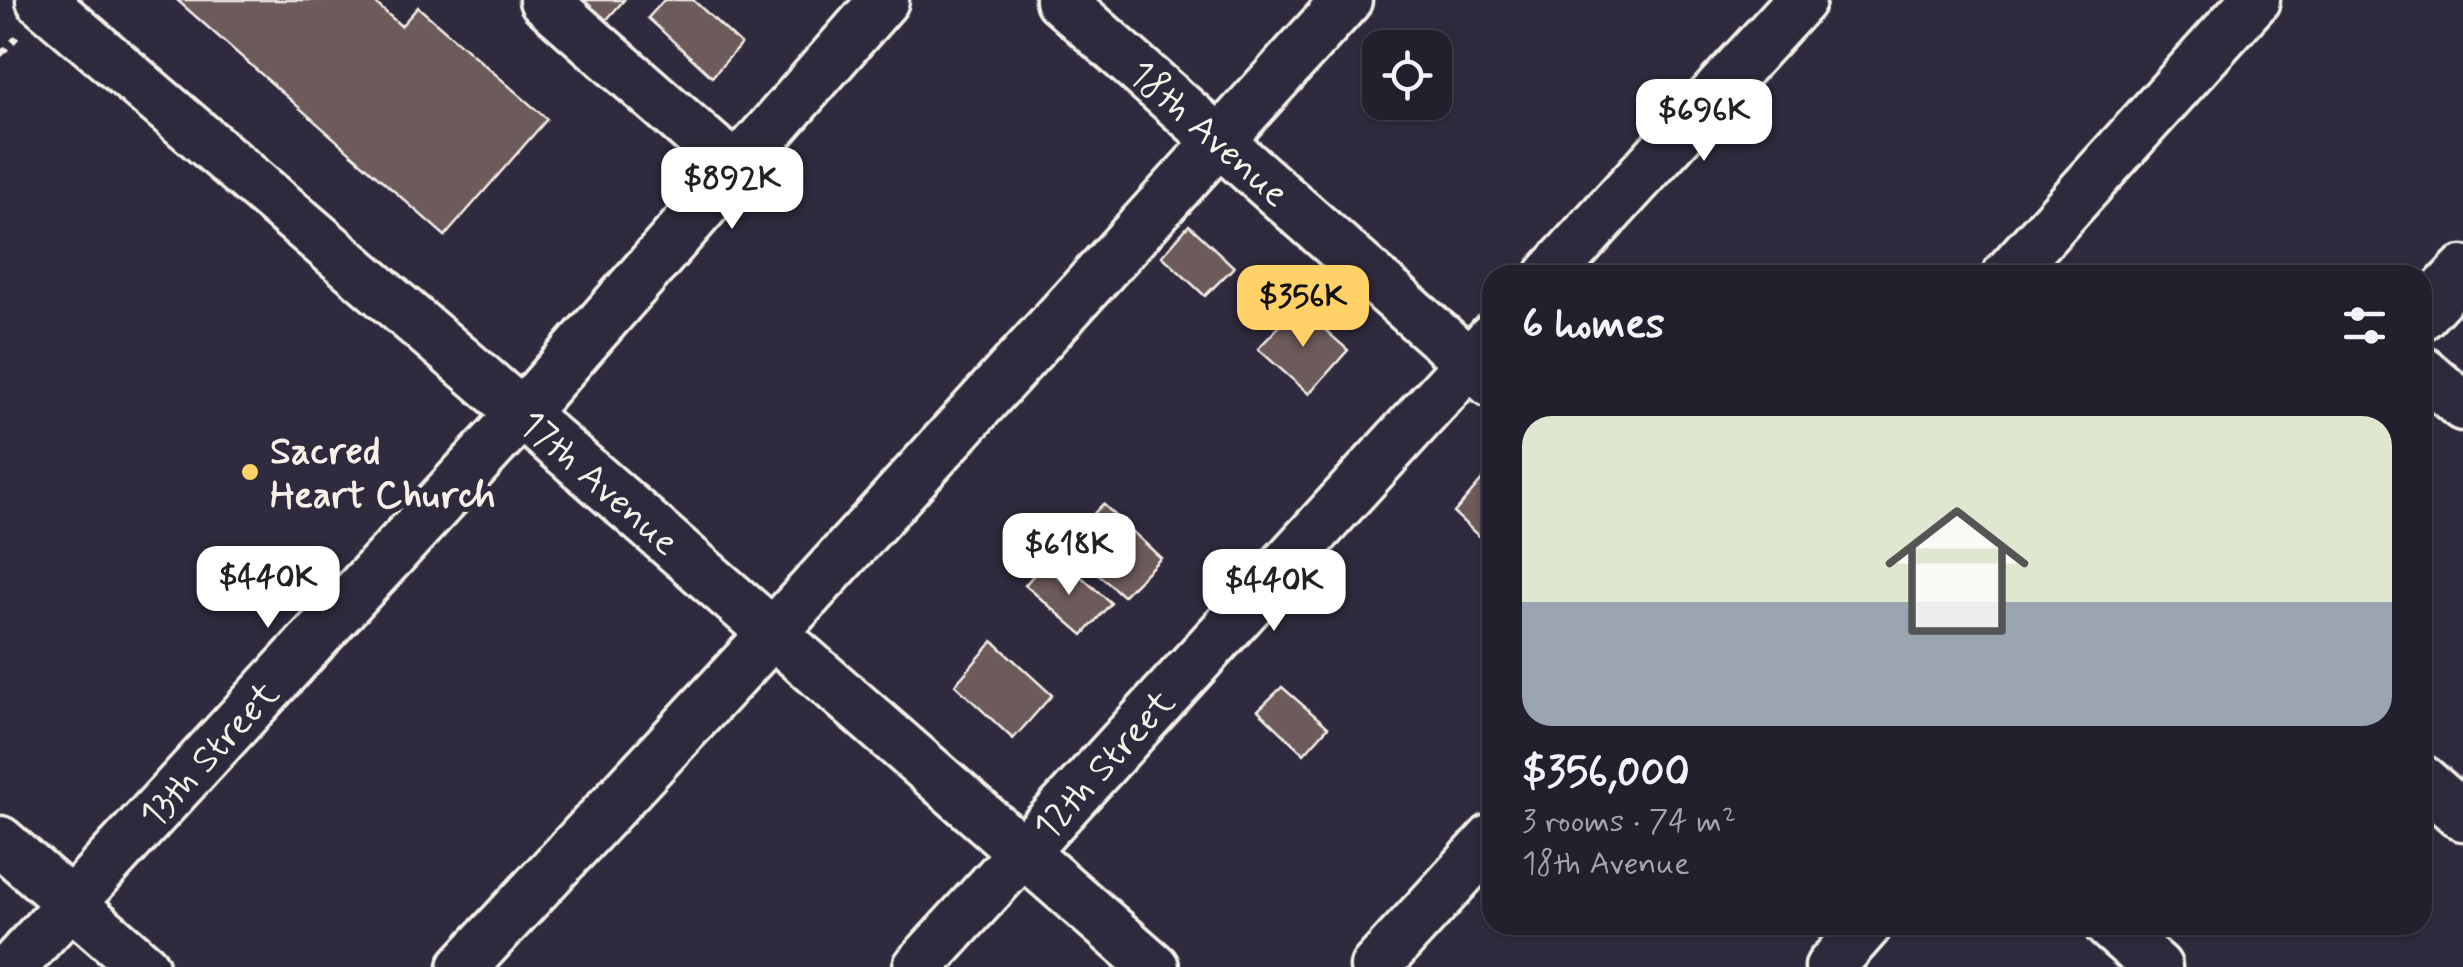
<!DOCTYPE html>
<meta charset="utf-8">
<style>
body{margin:0;font-family:Mynerve,sans-serif;background:#2f2d3a;color:#f1f3f6;height:100vh;display:flex;flex-direction:column;font-size:38px;white-space:nowrap}
*{box-sizing:border-box;margin:0}
p{font-size:32px;color:#a3a3aa}
.icon{flex:none;width:55px;height:55px;fill:none;stroke:currentColor;stroke-width:2;stroke-linecap:round;stroke-linejoin:round}
.map{position:relative;flex:1;overflow:hidden}
.drawer{position:absolute;left:1482px;top:265px;width:950px;height:670px;display:flex;flex-direction:column;background:#23202e;border-radius:30px;box-shadow:0 2px 8px #0004,0 0 0 2px #403e4a}
.drawer>*{flex:none}
.buttons{position:absolute;left:1362px;top:30px;display:grid;gap:20px}
.buttons a{display:grid;place-items:center;width:90px;height:90px;border-radius:20px;background:#23202e;box-shadow:0 2px 8px #0004,0 0 0 2px #403e4a;font-size:50px}
.price{position:absolute;translate:-50% -85px;padding:0 22px;border-radius:20px;background:#fff;color:#222;font-size:32px;line-height:65px;filter:drop-shadow(0 2px 5px #0008)}
.price::after{content:'';position:absolute;left:50%;top:60px;width:30px;height:22px;margin-left:-15px;background:inherit;clip-path:polygon(0 0,100% 0,50% 100%)}
.price.active{background:#ffd166;color:#111}
ul{padding:0;list-style:none}
li{display:grid;align-content:center;gap:20px;height:530px;padding:0 40px}
li span{display:grid;place-items:center;height:310px;border-radius:30px;color:#555}
li>.icon{margin-inline-start:auto}
span .icon{width:180px;height:180px;fill:#fffc;stroke-width:1}
li b{font-size:42px}
h2{display:flex;justify-content:space-between;align-items:center;height:120px;padding:0 40px;font-size:42px}
.map>svg:first-child{display:block}
.building{fill:#6d5a5a;stroke:#f4f1e8;stroke-width:2.5}
.lines{fill:none;stroke-linecap:round;stroke-linejoin:round}
.minor-casing{stroke:#f4f1e8;stroke-width:55}
.path{stroke:#f4f1e8;stroke-width:6;stroke-dasharray:10 8;stroke-linecap:butt}
.minor{stroke:#2f2a3d;stroke-width:48}
.poi-dot{fill:#ffd166;stroke:#2f2a3d;stroke-width:4}
.labels{text-anchor:middle;stroke-width:10;stroke-linejoin:round;paint-order:stroke}
.street-label{font-size:38px;fill:#f4f1e8;stroke:#2f2a3d}
.poi-label{font-size:38px;font-weight:bold;fill:#f4f1e8;stroke:#2f2a3d;text-anchor:start}
</style>
<div class="map">
<svg width="2463" height="967" viewBox="0 0 2463 967">
<rect width="100%" height="100%" fill="#2f2a3d"/>
<filter id="ink" filterUnits="userSpaceOnUse"><feTurbulence type="fractalNoise" baseFrequency=".01" numOctaves="2"/><feDisplacementMap in="SourceGraphic" scale="20" xChannelSelector="R" yChannelSelector="G"/><feConvolveMatrix kernelMatrix="1 2 1 2 8 2 1 2 1" color-interpolation-filters="sRGB"/></filter>
<g filter="url(#ink)">
<!-- building -->
<g class="building">
<polygon points="177,0 372,0 401,26 418,7 547,119 445,236"/>
<polygon points="576,0 624,0 602,25"/>
<polygon points="664,0 693,0 741,44 712,77 648,18"/>
<polygon points="1189,225 1234,267 1205,296 1162,256"/>
<polygon points="1298,306 1348,350 1309,394 1258,349"/>
<polygon points="1489,472 1492,475 1492,549 1454,513"/>
<polygon points="1103,504 1161,558 1123,596 1064,545"/>
<polygon points="1043,564 1067,584 1077,573 1111,603 1083,635 1025,585"/>
<polygon points="993,641 1052,695 1013,739 955,685"/>
<polygon points="1282,687 1328,727 1304,754 1258,710"/>
</g>
<g class="lines">
<defs>
<g id="minor">
<path id="s1" d="M 41,0 L 480,377 L 1154,967"/>
<polyline points="544,0 736,169"/>
<path id="s2" d="M 1060,0 L 1492,383"/>
<polyline points="1550,275 1801,0"/>
<polyline points="2007,275 2255,0"/>
<polyline points="2422,315 2463,271"/>
<polyline points="2422,371 2463,406"/>
<polyline points="2422,780 2463,816"/>
<polyline points="0,841 144,967"/>
<polyline points="2109,925 2157,967"/>
<path id="s3" d="M 12,967 L 522,413 L 884,0"/>
<polyline points="463,967 773,633 1347,0"/>
<path id="s4" d="M 918,967 L 1492,338"/>
<polyline points="1375,967 1492,839"/>
<polyline points="1830,967 1867,925"/>
</g>
</defs>
<!-- minor casing -->
<use href="#minor" class="minor-casing"/>
<!-- path -->
<polyline class="path" points="0,55 17,37"/>
<!-- minor -->
<use href="#minor" class="minor"/>
</g>
</g>
<!-- markers -->
<circle class="poi-dot" cx="250" cy="472" r="10"/>
<g class="labels">
<!-- street labels -->
<g class="street-label">
<text dy="13" stroke="none"><textPath href="#s2" startOffset="200">18th Avenue</textPath></text>
<text dy="13" stroke="none"><textPath href="#s1" startOffset="738">17th Avenue</textPath></text>
<text dy="13" stroke="none"><textPath href="#s3" startOffset="290">13th Street</textPath></text>
<text dy="13" stroke="none"><textPath href="#s4" startOffset="275">12th Street</textPath></text>
</g>
<!-- poi labels -->
<g class="poi-label">
<text x="270" y="463">Sacred<tspan x="270" dy="44">Heart Church</tspan></text>
</g>
</g>
</svg>
<div class="buttons">
<a><svg class="icon" aria-label="locate" viewBox="0 0 24 24"><circle cx="12" cy="12" r="6"/><path d="M12 2v4M12 18v4M2 12h4M18 12h4"/></svg></a>
</div>
<b class="price" style="left:1704px;top:164px">$696K</b>
<b class="price" style="left:732px;top:232px">$892K</b>
<b class="price active" style="left:1303px;top:350px">$356K</b>
<b class="price" style="left:1069px;top:598px">$618K</b>
<b class="price" style="left:268px;top:631px">$440K</b>
<b class="price" style="left:1274px;top:634px">$440K</b>
<section class="drawer">
<h2>6 homes<svg class="icon" aria-label="filters" viewBox="0 0 24 24"><path d="M4 7h16M4 17h16"/><circle cx="9" cy="7" r="2"/><circle cx="15" cy="17" r="2"/></svg></h2>
<ul>
<li><span style="background:linear-gradient(#dfe7d0 60%,#9aa5b1 0)"><svg class="icon" aria-label="home" viewBox="0 0 24 24"><path d="M3 11l9-7 9 7M6 9v11h12V9"/></svg></span><div><b>$356,000</b><p>3 rooms · 74 m²</p><p>18th Avenue</p></div></li>
</ul>
</section>
</div>
